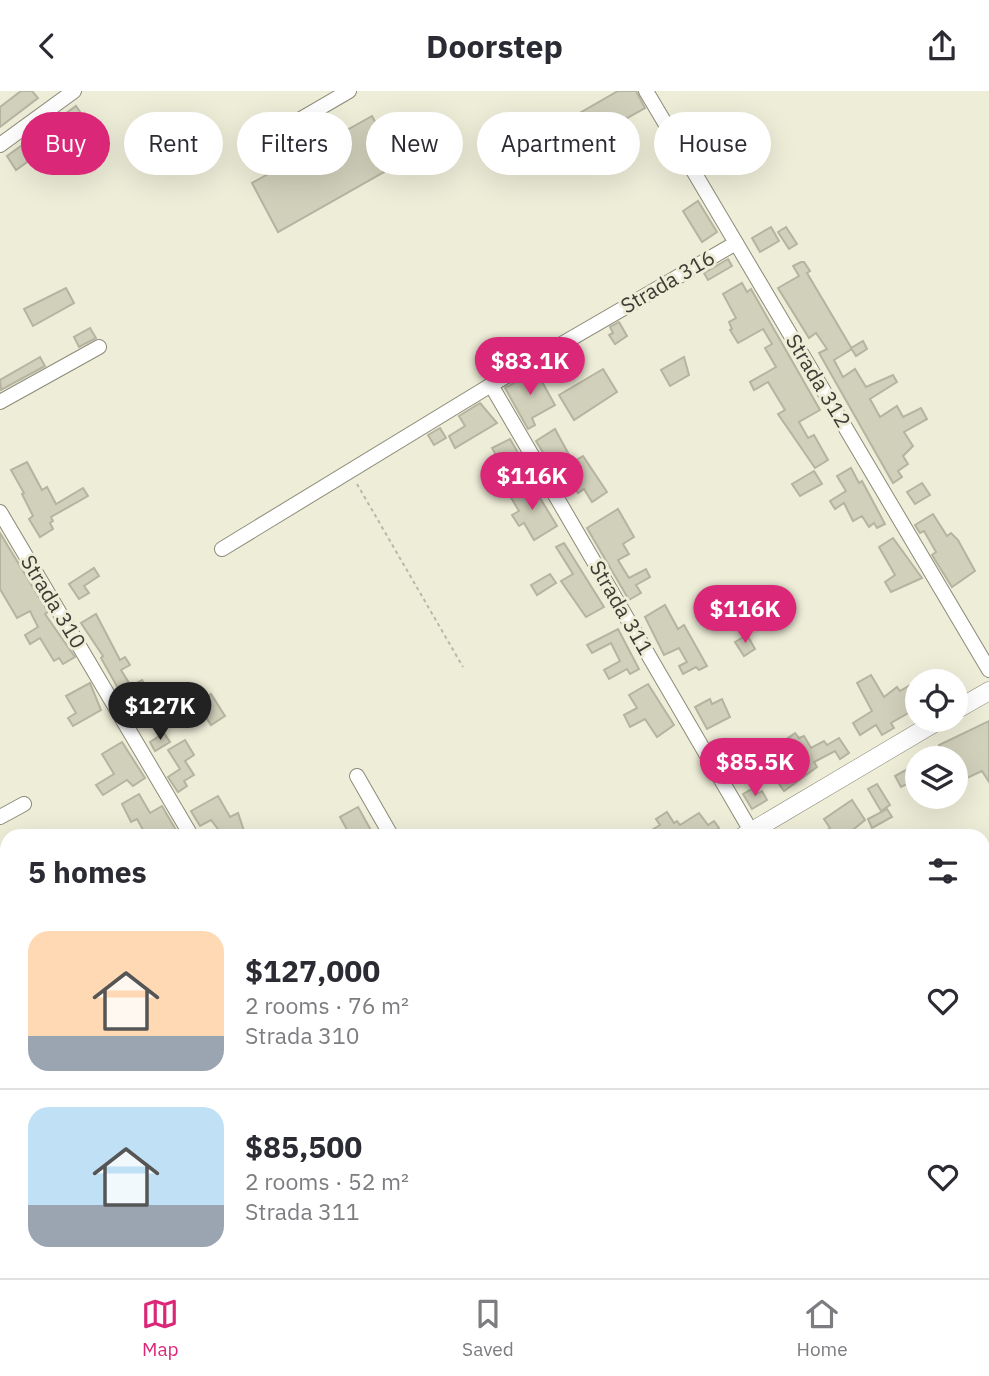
<!DOCTYPE html>
<meta charset="utf-8">
<style>
body{margin:0;font-family:"IBM Plex Sans",sans-serif;background:#f2f2f3;color:#2b2b33;height:100vh;display:flex;flex-direction:column;font-size:26px;white-space:nowrap}
*{box-sizing:border-box;margin:0}
p{font-size:23px;color:#7c7c81}
.icon{flex:none;width:38px;height:38px;fill:none;stroke:currentColor;stroke-width:2;stroke-linecap:round;stroke-linejoin:round}
.map{position:relative;flex:1;overflow:hidden}
.drawer{position:absolute;left:0px;top:738px;width:990px;height:450px;display:flex;flex-direction:column;background:#fff;border-radius:21px 21px 0 0;box-shadow:0 7px 28px #0002}
.drawer>*{flex:none}
.top-card{position:absolute;left:21px;top:21px;width:948px;height:63px;display:flex;gap:14px}
.controls{position:absolute;left:905px;top:578px;display:grid;gap:14px}
.controls a{display:grid;place-items:center;width:63px;height:63px;border-radius:50%;background:#fff;box-shadow:0 7px 28px #0002;font-size:35px}
.price{position:absolute;translate:-50% -60px;padding:0 16px;border-radius:24px;background:#db2777;color:#fff;font-size:23px;line-height:46px;filter:drop-shadow(0 2px 4px #0008)}
.price::after{content:'';position:absolute;left:50%;top:42px;width:21px;height:16px;margin-left:-10px;background:inherit;clip-path:polygon(0 0,100% 0,50% 100%)}
.price.active{background:#222;color:#fff}
ul{padding:0;list-style:none}
li{display:flex;align-items:center;gap:21px;height:175px;padding:0 28px}
li+li{border-top:2px solid #e1e1e2}
li span{display:grid;place-items:center;flex:none;width:196px;height:140px;border-radius:21px;color:#555}
li>.icon{margin-inline-start:auto}
span .icon{width:84px;height:84px;fill:#fffc;stroke-width:1}
li b{font-size:30px}
h2{display:flex;justify-content:space-between;align-items:center;height:84px;padding:0 28px;font-size:30px}
.pill{padding:0 24px;border-radius:32px;background:#fff;box-shadow:0 7px 28px #0002;font-size:24px;line-height:63px}
.pill.active{background:#db2777;color:#fff}
header{display:flex;justify-content:space-between;align-items:center;height:91px;padding:0 28px;background:#fff;font-size:32px;font-weight:700}
.tabs{display:flex;justify-content:space-around;align-items:center;height:98px;border-top:2px solid #e1e1e2;background:#fff;font-size:19px;color:#7c7c81}
.tabs a{display:grid;justify-items:center;gap:4px}
.tabs .active{color:#db2777}
.map>svg:first-child{display:block}
.building{fill:#d1d0bb;stroke:#b5b4a0;stroke-width:2}
.lines{fill:none;stroke-linecap:round;stroke-linejoin:round}
.minor-casing{stroke:#8c8b78;stroke-width:16}
.major-casing{stroke:#8c8b78;stroke-width:19}
.path{stroke:#b9b8a7;stroke-width:2;stroke-dasharray:3.5 3.5;stroke-linecap:butt}
.minor{stroke:#fff;stroke-width:14}
.major{stroke:#fff;stroke-width:18}
.rail-casing{stroke:#5b5a50;stroke-width:6}
.rail{stroke:#eeedd8;stroke-width:3.5;stroke-dasharray:10;stroke-linecap:butt}
.labels{text-anchor:middle;stroke-width:6;stroke-linejoin:round;paint-order:stroke}
.street-label{font-size:21px;fill:#3e3d35;stroke:#eeedd8}
</style>
<header><svg class="icon" aria-label="back" viewBox="0 0 24 24"><path d="M15 5l-7 7 7 7"/></svg>Doorstep<svg class="icon" aria-label="share" viewBox="0 0 24 24"><path d="M12 15V3M7 8l5-5 5 5M5 13v7h14v-7"/></svg></header>
<div class="map">
<svg width="989" height="1187" viewBox="0 0 989 1187">
<rect width="100%" height="100%" fill="#eeedd8"/>
<!-- building -->
<g class="building">
<polygon points="21,0 32,0 38,7 0,36 0,16"/>
<polygon points="618,0 636,0 645,17 604,40 600,33 527,75 517,58"/>
<polygon points="76,15 89,34 49,59 37,42 49,34 52,39 69,28 65,23"/>
<polygon points="372,25 398,73 278,141 252,92"/>
<polygon points="21,55 30,69 16,79 7,65"/>
<polygon points="698,110 717,141 702,151 683,120"/>
<polygon points="771,136 779,150 760,161 752,147"/>
<polygon points="786,136 797,153 789,158 778,141"/>
<polygon points="728,168 732,175 708,189 704,182"/>
<polygon points="801,171 804,171 810,180 807,182 852,258 834,269 843,286 855,278 866,296 893,284 897,291 870,308 880,326 897,315 903,326 921,317 927,328 904,341 913,355 903,365 908,373 898,380 902,386 893,392 819,262 827,258 816,242 809,247 778,197 799,185 793,175"/>
<polygon points="742,192 747,201 751,198 820,319 799,331 808,347 814,344 828,369 815,377 778,323 785,319 768,291 754,299 750,291 776,276 765,257 772,253 763,238 738,252 730,239 732,238 729,231 736,227 723,203"/>
<polygon points="66,197 74,212 33,235 24,218"/>
<polygon points="619,231 627,245 615,253 609,244 613,242 610,236"/>
<polygon points="90,237 96,247 79,256 74,246"/>
<polygon points="863,250 867,258 856,265 851,257"/>
<polygon points="40,266 45,275 1,299 0,289"/>
<polygon points="684,266 689,284 670,295 661,279"/>
<polygon points="540,277 546,287 541,289 555,314 532,327 535,334 528,338 505,297"/>
<polygon points="603,278 617,301 574,329 559,304"/>
<polygon points="480,312 497,332 455,357 449,345 465,335 459,325"/>
<polygon points="440,337 446,347 434,354 428,344"/>
<polygon points="555,338 573,371 583,365 607,401 592,411 584,398 578,402 569,386 561,391 536,350"/>
<polygon points="510,348 524,372 506,382 492,357"/>
<polygon points="27,371 42,399 47,396 56,413 83,397 88,405 51,426 53,430 50,432 53,438 40,446 29,428 33,425 22,403 24,402 11,379"/>
<polygon points="851,377 859,392 862,390 885,433 877,437 874,432 869,436 862,425 853,430 844,412 835,418 830,410 846,400 837,385"/>
<polygon points="814,380 822,393 800,405 792,393"/>
<polygon points="531,392 557,435 534,449 524,432 519,435 512,424 519,420 510,405"/>
<polygon points="922,392 930,404 915,413 907,401"/>
<polygon points="618,418 634,446 623,453 629,463 618,469 629,487 646,478 650,486 636,494 641,502 629,509 587,437"/>
<polygon points="933,423 947,445 951,442 958,449 975,480 952,496 932,464 936,461 924,440 920,442 915,434"/>
<polygon points="0,442 48,521 45,523 75,566 63,573 59,567 54,570 40,547 30,553 25,544 38,536 30,520 17,527 0,498"/>
<polygon points="893,447 922,487 891,501 885,491 895,484 879,456"/>
<polygon points="564,452 604,516 586,526 561,490 573,483 556,456"/>
<polygon points="94,477 99,485 84,495 89,502 79,508 69,493"/>
<polygon points="550,483 556,492 537,504 531,494"/>
<polygon points="665,514 678,538 684,534 707,575 699,579 696,576 683,583 679,575 687,571 679,557 664,564 645,526"/>
<polygon points="710,519 717,531 707,537 700,525"/>
<polygon points="96,523 120,569 125,566 130,574 121,579 131,595 142,589 149,601 160,595 170,614 160,619 156,611 133,624 101,567 103,565 81,532"/>
<polygon points="618,538 639,578 630,583 627,578 609,588 604,579 620,570 611,552 592,562 587,554"/>
<polygon points="747,544 755,558 744,565 735,551"/>
<polygon points="871,584 884,606 897,596 900,600 917,590 917,617 891,632 894,637 882,644 876,634 860,644 853,632 872,620 857,592"/>
<polygon points="90,592 101,619 73,635 68,627 76,622 66,605"/>
<polygon points="648,593 674,634 657,646 645,628 630,636 624,624 637,617 629,604"/>
<polygon points="211,603 225,625 211,634 197,612"/>
<polygon points="710,608 712,613 722,608 730,626 707,638 695,616"/>
<polygon points="989,630 989,691 982,680 956,692 956,667 925,667 940,657 939,654"/>
<polygon points="164,642 170,651 155,660 150,651"/>
<polygon points="795,642 799,647 804,645 811,657 824,650 827,654 839,647 849,662 840,668 835,660 814,671 817,676 784,700 771,681 799,664 788,647"/>
<polygon points="185,649 194,664 185,670 194,684 184,690 187,695 178,701 168,686 180,678 168,659"/>
<polygon points="122,651 145,687 133,695 127,689 103,704 96,694 114,683 102,663"/>
<polygon points="917,673 917,688 901,696 895,685"/>
<polygon points="877,693 890,714 881,720 868,698"/>
<polygon points="752,698 755,704 762,700 767,709 752,718 743,703"/>
<polygon points="139,703 150,722 162,715 180,746 147,746 137,728 131,731 122,713"/>
<polygon points="218,705 230,726 238,722 246,746 224,746 211,729 200,735 191,720"/>
<polygon points="852,709 865,729 844,746 830,746 826,740 830,737 824,728"/>
<polygon points="358,716 373,743 368,746 351,746 340,726"/>
<polygon points="887,718 892,726 872,737 868,728"/>
<polygon points="667,721 674,732 677,730 680,734 699,722 708,734 714,730 719,737 706,746 655,746 652,739 660,734 656,728"/>
</g>
<g class="lines">
<defs>
<g id="minor">
<polyline points="646,0 989,579"/>
<polyline points="282,39 349,0"/>
<polyline points="0,54 74,0"/>
<polyline points="491,294 751,740"/>
<polyline points="0,311 99,256"/>
<polyline points="0,421 192,746"/>
<polyline points="222,458 491,294 736,152"/>
<polyline points="357,685 392,746"/>
<polyline points="0,726 24,713"/>
<polyline points="0,933 7,929"/>
</g>
<g id="major">
<polyline points="956,619 989,600"/>
<polyline points="742,746 941,628"/>
<polyline points="0,1180 7,1176"/>
</g>
</defs>
<!-- minor casing -->
<use href="#minor" class="minor-casing"/>
<!-- major casing -->
<use href="#major" class="major-casing"/>
<!-- path -->
<g class="path">
<polyline points="357,393 463,576"/>
<polyline points="984,972 989,970"/>
<polyline points="984,1059 989,1057"/>
<polyline points="704,1187 718,1181"/>
</g>
<!-- minor -->
<use href="#minor" class="minor"/>
<!-- major -->
<use href="#major" class="major"/>
<defs>
<g id="rail">
<polyline points="984,994 989,991"/>
<polyline points="534,1187 547,1181"/>
<polyline points="558,1187 572,1181"/>
</g>
</defs>
<!-- rail casing -->
<use href="#rail" class="rail-casing"/>
<!-- rail -->
<use href="#rail" class="rail"/>
</g>
<g class="labels">
<!-- street labels -->
<g class="street-label">
<text transform="translate(668 191) rotate(-30)" y="7">Strada 316</text>
<text transform="translate(818 290) rotate(59)" y="7">Strada 312</text>
<text transform="translate(53 511) rotate(59)" y="7">Strada 310</text>
<text transform="translate(621 517) rotate(60)" y="7">Strada 311</text>
</g>
</g>
</svg>
<div class="controls">
<a><svg class="icon" aria-label="locate" viewBox="0 0 24 24"><circle cx="12" cy="12" r="6"/><path d="M12 2v4M12 18v4M2 12h4M18 12h4"/></svg></a>
<a><svg class="icon" aria-label="layers" viewBox="0 0 24 24"><path d="M12 4l9 5-9 5-9-5zM3 14l9 5 9-5"/></svg></a>
</div>
<b class="price" style="left:530px;top:306px">$83.1K</b>
<b class="price" style="left:532px;top:421px">$116K</b>
<b class="price" style="left:745px;top:554px">$116K</b>
<b class="price active" style="left:160px;top:651px">$127K</b>
<b class="price" style="left:755px;top:707px">$85.5K</b>
<div class="top-card">
<a class="pill active">Buy</a>
<a class="pill">Rent</a>
<a class="pill">Filters</a>
<a class="pill">New</a>
<a class="pill">Apartment</a>
<a class="pill">House</a>
</div>
<section class="drawer">
<h2>5 homes<svg class="icon" aria-label="filters" viewBox="0 0 24 24"><path d="M4 7h16M4 17h16"/><circle cx="9" cy="7" r="2"/><circle cx="15" cy="17" r="2"/></svg></h2>
<ul>
<li><span style="background:linear-gradient(#ffd9b3 75%,#9aa5b1 0)"><svg class="icon" aria-label="home" viewBox="0 0 24 24"><path d="M3 11l9-7 9 7M6 9v11h12V9"/></svg></span><div><b>$127,000</b><p>2 rooms · 76 m²</p><p>Strada 310</p></div><svg class="icon" aria-label="heart" viewBox="0 0 24 24"><path d="M12 20l-8-8c-3-5 5-10 8-4 3-6 11-1 8 4z"/></svg></li>
<li><span style="background:linear-gradient(#bfe0f5 70%,#9aa5b1 0)"><svg class="icon" aria-label="home" viewBox="0 0 24 24"><path d="M3 11l9-7 9 7M6 9v11h12V9"/></svg></span><div><b>$85,500</b><p>2 rooms · 52 m²</p><p>Strada 311</p></div><svg class="icon" aria-label="heart" viewBox="0 0 24 24"><path d="M12 20l-8-8c-3-5 5-10 8-4 3-6 11-1 8 4z"/></svg></li>
</ul>
</section>
</div>
<nav class="tabs">
<a class="active"><svg class="icon" aria-label="map" viewBox="0 0 24 24"><path d="M3 6l6-2 6 2 6-2v14l-6 2-6-2-6 2zM9 4v14M15 6v14"/></svg>Map</a>
<a><svg class="icon" aria-label="saved" viewBox="0 0 24 24"><path d="M7 4h10v16l-5-4-5 4z"/></svg>Saved</a>
<a><svg class="icon" aria-label="home" viewBox="0 0 24 24"><path d="M3 11l9-7 9 7M6 9v11h12V9"/></svg>Home</a>
</nav>
